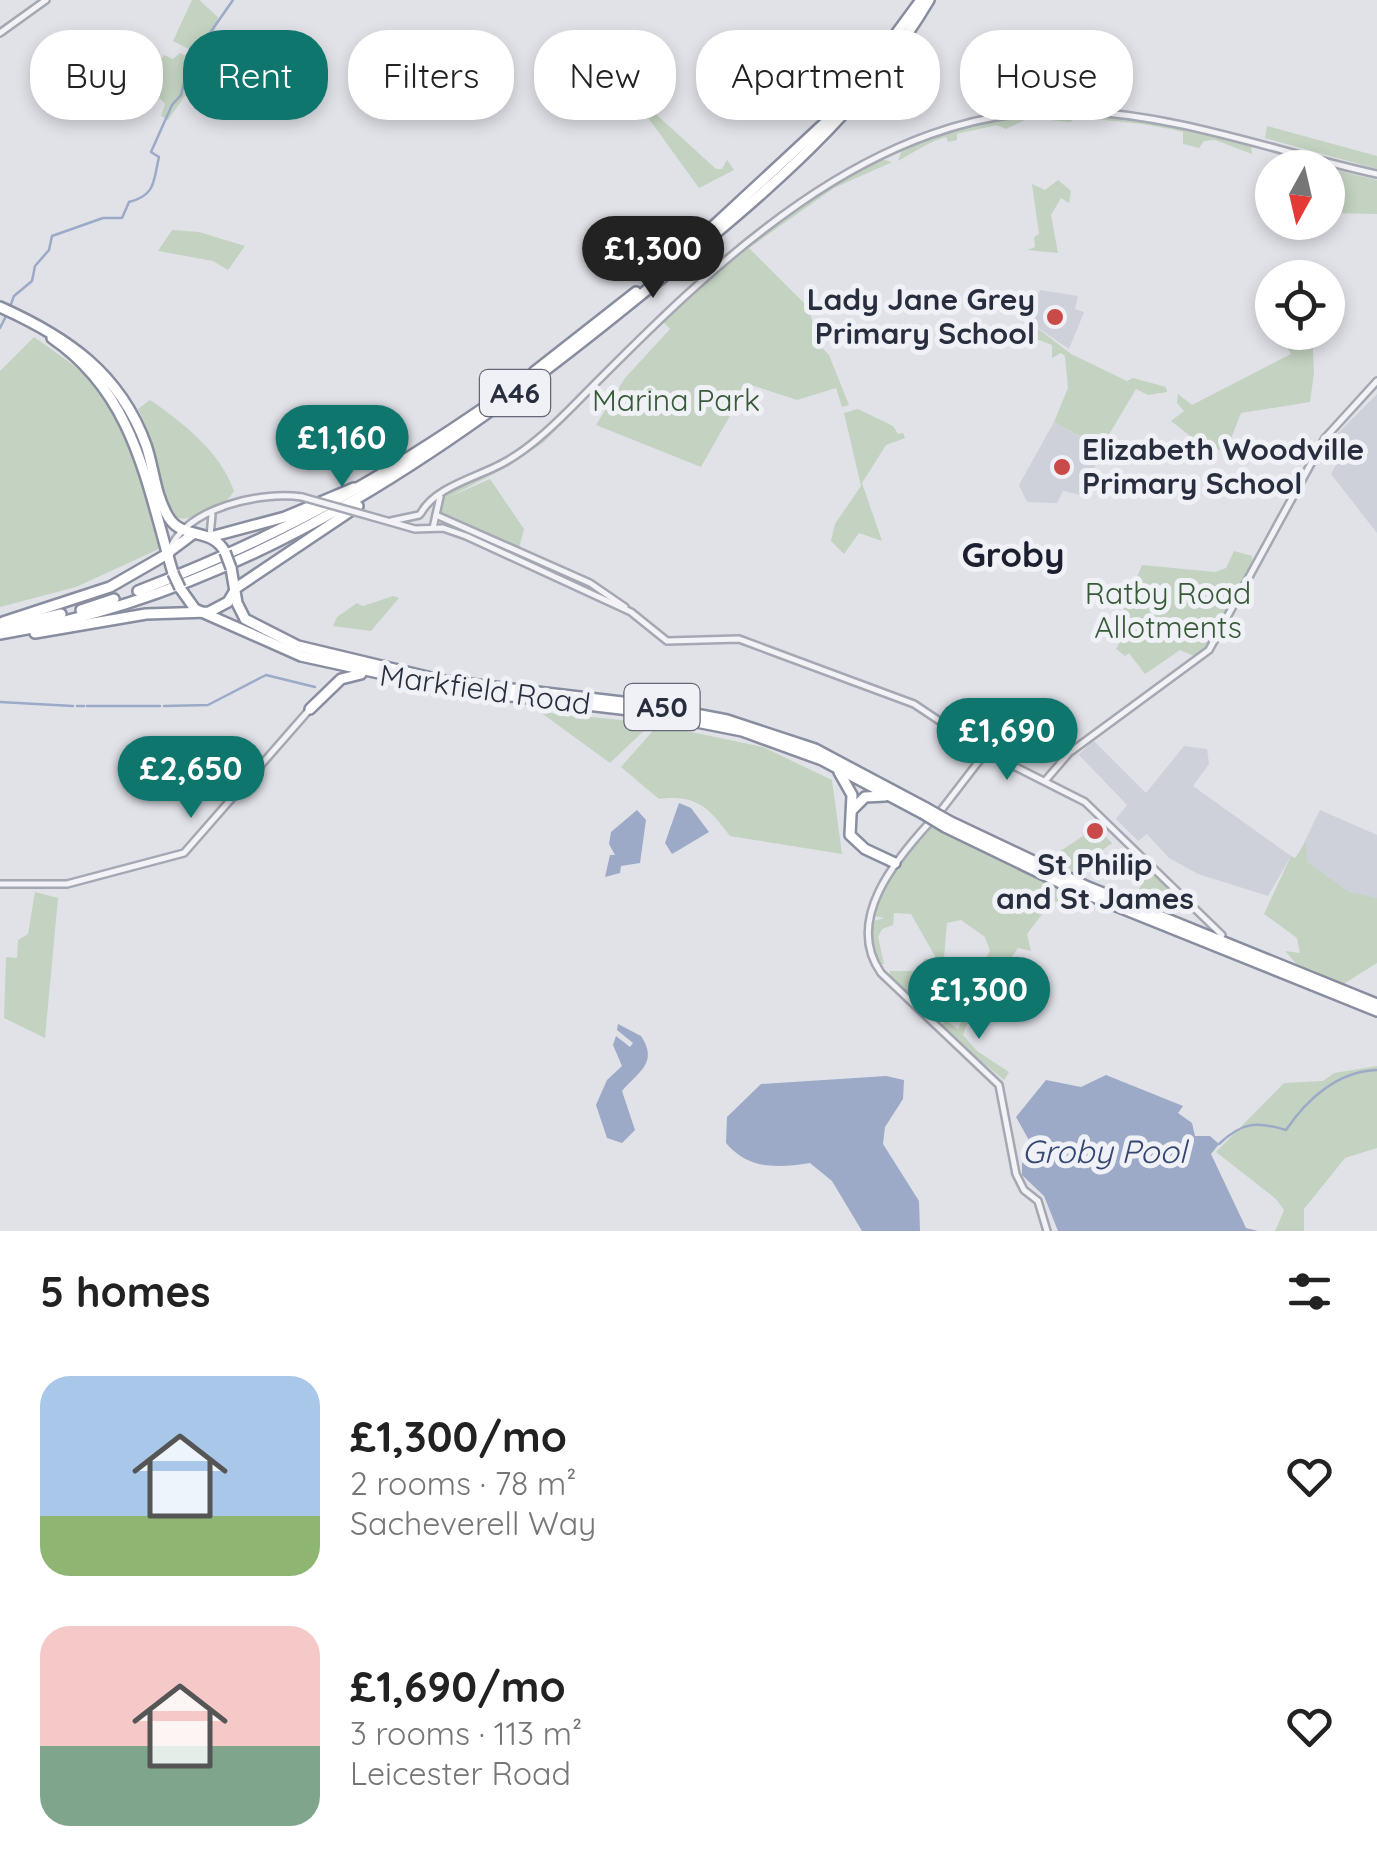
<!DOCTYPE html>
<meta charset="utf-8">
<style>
body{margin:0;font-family:Quicksand,sans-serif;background:#f2f2f2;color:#222;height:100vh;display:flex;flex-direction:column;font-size:38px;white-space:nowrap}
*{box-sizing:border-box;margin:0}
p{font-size:32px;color:#767676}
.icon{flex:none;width:55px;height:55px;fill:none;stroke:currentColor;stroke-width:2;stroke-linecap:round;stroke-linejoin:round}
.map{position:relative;height:1231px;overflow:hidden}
.drawer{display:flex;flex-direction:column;background:#fff;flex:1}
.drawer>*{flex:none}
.banner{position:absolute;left:30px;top:30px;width:1318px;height:90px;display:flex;gap:20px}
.needle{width:65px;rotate:188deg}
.fabs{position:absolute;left:1255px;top:150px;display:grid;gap:20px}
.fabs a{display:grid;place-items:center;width:90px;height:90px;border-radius:50%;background:#fff;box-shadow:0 5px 15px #0003;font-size:50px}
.price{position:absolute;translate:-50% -85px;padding:0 22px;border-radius:35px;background:#0f766e;color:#fff;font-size:32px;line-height:65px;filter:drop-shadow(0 2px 5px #0008)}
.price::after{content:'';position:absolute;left:50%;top:60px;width:30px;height:22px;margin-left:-15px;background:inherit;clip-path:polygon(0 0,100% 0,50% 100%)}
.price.active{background:#222;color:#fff}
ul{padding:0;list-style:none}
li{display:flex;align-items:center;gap:30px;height:250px;padding:0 40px}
li span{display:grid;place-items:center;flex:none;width:280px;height:200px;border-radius:30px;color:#555}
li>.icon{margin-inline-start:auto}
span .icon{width:120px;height:120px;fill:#fffc;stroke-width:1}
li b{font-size:42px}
h2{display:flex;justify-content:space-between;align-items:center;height:120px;padding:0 40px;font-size:42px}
.pill{padding:0 35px;border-radius:40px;background:#fff;box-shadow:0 5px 15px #0003;font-size:35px;line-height:90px}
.pill.active{background:#0f766e;color:#fff}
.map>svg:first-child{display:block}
.built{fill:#ced1da}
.green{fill:#c3d2c1;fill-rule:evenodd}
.water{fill:#9caac7}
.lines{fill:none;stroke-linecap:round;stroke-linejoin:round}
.stream{stroke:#9caac7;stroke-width:2.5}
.minor-casing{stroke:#a5a8b2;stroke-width:10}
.highway-casing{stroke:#888d9f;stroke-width:14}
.minor{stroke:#f3f3f7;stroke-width:5}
.highway{stroke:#fff;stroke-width:9}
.minor-bridge-casing{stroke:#a5a8b2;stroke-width:10;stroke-linecap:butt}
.highway-bridge-casing{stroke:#888d9f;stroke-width:14;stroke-linecap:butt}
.minor-bridge{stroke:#f3f3f7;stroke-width:5}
.highway-bridge{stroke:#fff;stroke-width:9}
.poi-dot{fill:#c94a49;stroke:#eff1f6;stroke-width:4}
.labels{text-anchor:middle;stroke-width:10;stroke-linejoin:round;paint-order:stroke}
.shield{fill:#eff1f6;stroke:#646876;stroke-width:2.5}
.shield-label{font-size:28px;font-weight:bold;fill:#292e3f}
.poi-label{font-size:30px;font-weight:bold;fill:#292e3f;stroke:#eff1f6;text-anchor:end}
.park-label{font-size:30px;fill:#385a37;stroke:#eff1f6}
.street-label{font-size:30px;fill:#292e3f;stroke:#eff1f6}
.water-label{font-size:32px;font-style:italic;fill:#354672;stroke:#eff1f6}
.quarter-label{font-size:35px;font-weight:bold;fill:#1b1f30;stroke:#eff1f6}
</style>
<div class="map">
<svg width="1377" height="1231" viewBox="0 0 1377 1231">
<rect width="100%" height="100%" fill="#e0e2e8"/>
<!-- built -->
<g class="built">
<polygon points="1040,290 1078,296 1075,309 1084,312 1069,349 1028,321"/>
<polygon points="1377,394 1377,533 1331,474 1341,456 1324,447"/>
<polygon points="1054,422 1103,450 1081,495 1063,491 1057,503 1027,502 1019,485"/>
<polygon points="1093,740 1146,793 1184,746 1207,749 1209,764 1193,786 1291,856 1268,896 1198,874 1169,858 1147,834 1138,841 1116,819 1127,805 1079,755"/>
<polygon points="1320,810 1377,835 1377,918 1296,859"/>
</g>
<!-- green -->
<g class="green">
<path d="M 192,0 L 199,0 L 218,17 C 216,33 206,44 209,60 L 196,58 L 189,90 L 168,120 L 161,116 L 165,104 L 150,87 L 151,76 L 164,55 L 173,59 L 180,53 L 189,57 L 191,50 L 173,41 Z"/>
<polygon points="647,106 716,169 722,169 727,160 734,170 699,188 644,112"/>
<path d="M 1077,113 L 1175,125 L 1251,144 L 1252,154 L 1215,140 L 1204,141 L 1199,148 L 1183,144 L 1183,132 C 1148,123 1109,121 1077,117 L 1070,122 L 1029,118 L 1006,129 L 997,125 L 957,134 L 957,140 L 948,142 L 946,137 C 928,142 913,153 898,161 L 902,149 C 959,125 1016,116 1077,113 Z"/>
<polygon points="1267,126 1377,156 1377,169 1265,138"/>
<path d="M 881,159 L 892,162 L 834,188 L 749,248 L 809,308 L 818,344 L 829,355 L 849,405 L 842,407 L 836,388 L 797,400 L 748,384 L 701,467 L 596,425 L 625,378 L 670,329 L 663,322 L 544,442 L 509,466 L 449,497 L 490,479 L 524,529 L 519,548 L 439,512 L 446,494 C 478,479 510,464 539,441 C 587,403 625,353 671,312 C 735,253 804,198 881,159 Z"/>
<polygon points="1328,168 1377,180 1377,214 1328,213"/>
<polygon points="1058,180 1071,191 1069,203 1061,198 1051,215 1058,253 1027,250 1035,247 1034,237 1039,234 1032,184 1045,190"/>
<polygon points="172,230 199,232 245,246 228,270 213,261 158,251"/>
<polygon points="1028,321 1071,354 1127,381 1133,378 1166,387 1167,392 1148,395 1136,389 1101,448 1054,422 1068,388 1065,356 1061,353 1052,358 1052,345 1023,334"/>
<polygon points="1278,333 1312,333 1314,373 1310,402 1241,413 1230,441 1253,450 1248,462 1194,439 1171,421 1184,411 1177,403 1178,394 1192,405 1291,354"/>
<path d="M 34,337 C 49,348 65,358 79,370 C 130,414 141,488 159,549 L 76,587 L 0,607 L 0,371 Z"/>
<path d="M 150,400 C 183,423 220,451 234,491 C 224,508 197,521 177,518 C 159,496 156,440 138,409 Z"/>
<polygon points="858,409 893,426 898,434 903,433 905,438 886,445 862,483 882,541 859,533 844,554 831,541 835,524 861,486 844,413"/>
<polygon points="1234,551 1252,556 1253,563 1207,648 1194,656 1180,650 1145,674 1129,653 1125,656 1116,649 1129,626 1119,621 1142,565 1215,572 1226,568"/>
<polygon points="393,596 399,598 371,631 333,626 337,617 357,603 363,606"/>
<polygon points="540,712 652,723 610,763"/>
<path d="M 658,725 L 763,747 L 832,780 L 842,854 L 730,836 C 709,808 697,794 659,799 L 621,767 Z"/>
<polygon points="1091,822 1112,843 1073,872 1047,860 1083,836 1083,829"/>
<path d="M 932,827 L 1072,892 L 1078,903 L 1075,907 L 1052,901 L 1027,934 L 1031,951 L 1018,948 L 966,1026 L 963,1035 L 977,1051 L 1009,1072 L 1004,1080 L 940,1027 L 946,1020 L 958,1029 L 972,996 L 965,994 L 947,1014 L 938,1015 L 949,988 L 936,991 L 940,972 L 935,969 L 925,980 L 930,1003 L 926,1013 L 890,979 L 890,971 L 914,971 L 925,959 L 936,958 L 911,914 L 894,913 L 893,925 L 882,929 L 878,937 L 884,964 L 877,965 L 871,922 L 884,918 L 875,916 L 874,906 L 890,870 L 897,868 ZM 961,920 L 985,937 L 990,951 L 981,965 L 990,977 L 981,984 L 966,964 L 959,970 L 954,961 L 944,957 L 947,923 Z"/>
<polygon points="1306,842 1307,862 1349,892 1377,898 1377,963 1342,985 1301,969 1285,951 1300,953 1297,938 1264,914 1291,856 1295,858"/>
<polygon points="1138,856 1185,904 1186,907 1175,912 1133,896 1141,886 1124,869"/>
<polygon points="35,892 58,898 45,1038 4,1018 6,957 17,958 18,940 28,934"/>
<polygon points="1377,1066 1377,1148 1345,1158 1304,1209 1304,1231 1275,1231 1284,1210 1276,1199 1216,1152 1284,1083 1323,1081 1334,1073"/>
</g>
<!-- water -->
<g class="water">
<polygon points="679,803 691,808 709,832 672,854 665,843"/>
<polygon points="637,810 646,820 640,863 621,866 620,873 605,877 610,855 615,855 609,844 611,832"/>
<path d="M 618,1024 L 641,1036 C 659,1063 638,1072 622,1091 L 635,1130 L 622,1143 L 607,1138 L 596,1105 L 607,1080 L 622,1066 L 613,1045 L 616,1036 L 630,1047 L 633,1043 L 617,1030 Z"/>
<polygon points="1106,1075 1183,1106 1178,1113 1192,1123 1195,1136 1210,1136 1219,1144 1211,1154 1246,1228 1258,1231 1058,1231 1044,1196 1022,1175 1022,1163 1035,1151 1016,1117 1046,1080 1081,1087"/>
<path d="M 886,1076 L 904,1080 L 903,1099 L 885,1127 L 883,1144 L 919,1201 L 920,1231 L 862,1231 L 832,1181 L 810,1163 C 777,1168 749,1170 726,1143 L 727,1117 L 761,1084 Z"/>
</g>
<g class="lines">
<!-- stream -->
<g class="stream">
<path d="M 9,309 L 14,296 L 32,281 L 35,266 L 49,250 L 52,236 L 103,218 L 122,218 L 129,202 C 156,195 153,182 159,157 L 151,152 L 172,105 L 181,95 L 189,63 L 233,0"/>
<polyline points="0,328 6,316"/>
<polyline points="0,702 73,706"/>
<polyline points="77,706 84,706"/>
<polyline points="87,706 160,706"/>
<polyline points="164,706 208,705 266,675 315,687"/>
<path d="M 1219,1144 C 1242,1122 1256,1121 1286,1130 C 1307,1099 1338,1071 1377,1070"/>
</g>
<defs>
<g id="minor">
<polyline points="0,33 46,0"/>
<path d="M 421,513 C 436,485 484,476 510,459 C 532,446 550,429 568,411 C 703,275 865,105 1074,111 C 1178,114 1276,152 1377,174"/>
<polyline points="436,515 590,583 625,607"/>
<polyline points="373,517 415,529 443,528 466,536 631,612 667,641 739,639 914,704 986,752 1085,802 1222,935"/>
<polyline points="391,521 419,515"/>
<polyline points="433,528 440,497"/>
<polyline points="210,536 212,515"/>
<path d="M 170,549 C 188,507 262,491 302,497"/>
<polyline points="1045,781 1069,753 1209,650 1325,438 1377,381"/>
<polyline points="939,813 986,752"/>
<path d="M 931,821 C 896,859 844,920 881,973 L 999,1085 L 1016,1174 L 1024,1190 L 1038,1201 L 1047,1231"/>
<polyline points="0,884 67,884 184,853 310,709"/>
</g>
<g id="highway">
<polyline points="694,244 843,106 921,0"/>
<path d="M 0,307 C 67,337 120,373 146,445 C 154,468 155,496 169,518 C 183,540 212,527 225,552"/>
<path d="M 52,338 C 135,395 146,483 173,573"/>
<polyline points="534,372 636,292"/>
<polyline points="214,536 285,517 354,488"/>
<polyline points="169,552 193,534"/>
<polyline points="231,568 237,603 245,619 298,646 444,681 648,705 727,720 815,749 926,808"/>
<polyline points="180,588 195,609 301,656 452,689 646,712 742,731 822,760 922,813"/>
<polyline points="236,588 358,506"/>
<path d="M 138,591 C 278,537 378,482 501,396"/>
<polyline points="81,610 114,599"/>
<polyline points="3,622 110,587 169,553"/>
<polyline points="0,628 61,614"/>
<polyline points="35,633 146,614 209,612 228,602 234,592"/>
<path d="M 0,634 C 256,593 469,436 664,276 C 763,195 863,112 929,0"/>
<polyline points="310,709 341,679 361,674"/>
<polyline points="839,772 852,795 850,835 865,849 895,863"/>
<polyline points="852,810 865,797 885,796"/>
<polyline points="949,821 1088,887 1377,1004"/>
<polyline points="945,827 1069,887 1377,1011"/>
</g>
</defs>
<!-- minor casing -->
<use href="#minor" class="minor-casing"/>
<!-- highway casing -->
<use href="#highway" class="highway-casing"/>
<!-- minor -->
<use href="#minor" class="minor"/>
<!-- highway -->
<use href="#highway" class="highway"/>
<defs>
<polyline id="minor-bridge" points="302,497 373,517"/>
<g id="highway-bridge">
<polyline points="225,552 231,568"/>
<polyline points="173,573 180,588"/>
<polyline points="926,808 949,821"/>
<polyline points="922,813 945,827"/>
</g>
</defs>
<!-- minor-bridge casing -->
<use href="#minor-bridge" class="minor-bridge-casing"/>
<!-- highway-bridge casing -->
<use href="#highway-bridge" class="highway-bridge-casing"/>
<!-- minor-bridge -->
<use href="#minor-bridge" class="minor-bridge"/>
<!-- highway-bridge -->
<use href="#highway-bridge" class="highway-bridge"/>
</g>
<!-- markers -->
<g class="poi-dot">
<circle cx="1055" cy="317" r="10"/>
<circle cx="1062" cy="467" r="10"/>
<circle cx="1095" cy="831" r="10"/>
</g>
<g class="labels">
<!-- shield labels -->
<g class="shield">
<rect x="480" y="370" width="70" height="46" rx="8"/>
<rect x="624.5" y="684" width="75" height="46" rx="8"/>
</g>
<g class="shield-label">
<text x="515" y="403">A46</text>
<text x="662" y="717">A50</text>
</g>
<!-- poi labels -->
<g class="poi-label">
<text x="1035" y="310">Lady Jane Grey<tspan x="1035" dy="34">Primary School</tspan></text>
<text x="1082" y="460" text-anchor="start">Elizabeth Woodville<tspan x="1082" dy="34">Primary School</tspan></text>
<text x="1095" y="875" text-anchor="middle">St Philip<tspan x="1095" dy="34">and St James</tspan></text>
</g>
<!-- park labels -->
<g class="park-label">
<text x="676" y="411">Marina Park</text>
<text x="1168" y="604">Ratby Road<tspan x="1168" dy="34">Allotments</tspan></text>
</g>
<!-- street labels -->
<g class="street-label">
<text transform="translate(485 690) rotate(8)" y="10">Markfield Road</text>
</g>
<!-- water labels -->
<g class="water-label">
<text x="1104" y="1163">Groby Pool</text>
</g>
<!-- quarter labels -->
<g class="quarter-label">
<text x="1013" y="567">Groby</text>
</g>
</g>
</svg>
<div class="fabs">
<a><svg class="needle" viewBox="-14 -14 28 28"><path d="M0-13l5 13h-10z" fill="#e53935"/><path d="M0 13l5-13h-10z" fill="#767676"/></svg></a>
<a><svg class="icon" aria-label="locate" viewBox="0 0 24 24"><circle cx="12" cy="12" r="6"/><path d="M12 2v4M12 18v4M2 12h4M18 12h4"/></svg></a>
</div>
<b class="price active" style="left:653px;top:301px">£1,300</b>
<b class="price" style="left:342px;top:490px">£1,160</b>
<b class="price" style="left:1007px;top:783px">£1,690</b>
<b class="price" style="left:191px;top:821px">£2,650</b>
<b class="price" style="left:979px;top:1042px">£1,300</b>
<div class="banner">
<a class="pill">Buy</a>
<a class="pill active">Rent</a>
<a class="pill">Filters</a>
<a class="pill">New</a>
<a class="pill">Apartment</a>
<a class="pill">House</a>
</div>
</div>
<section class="drawer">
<h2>5 homes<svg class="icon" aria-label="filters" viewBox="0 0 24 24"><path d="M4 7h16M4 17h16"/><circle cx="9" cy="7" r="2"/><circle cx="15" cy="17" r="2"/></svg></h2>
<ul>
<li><span style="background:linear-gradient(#a9c7e8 70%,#8fb573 0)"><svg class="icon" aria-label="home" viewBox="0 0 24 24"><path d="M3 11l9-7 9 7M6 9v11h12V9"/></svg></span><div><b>£1,300/mo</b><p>2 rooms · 78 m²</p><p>Sacheverell Way</p></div><svg class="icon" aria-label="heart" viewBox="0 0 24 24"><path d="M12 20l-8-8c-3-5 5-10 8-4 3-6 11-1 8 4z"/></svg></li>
<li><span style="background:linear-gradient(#f6c9c9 60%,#7fa58c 0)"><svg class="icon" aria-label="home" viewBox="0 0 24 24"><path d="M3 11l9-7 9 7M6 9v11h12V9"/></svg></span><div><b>£1,690/mo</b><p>3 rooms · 113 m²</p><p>Leicester Road</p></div><svg class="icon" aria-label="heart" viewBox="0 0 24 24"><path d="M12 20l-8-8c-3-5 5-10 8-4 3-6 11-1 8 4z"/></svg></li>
</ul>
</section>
